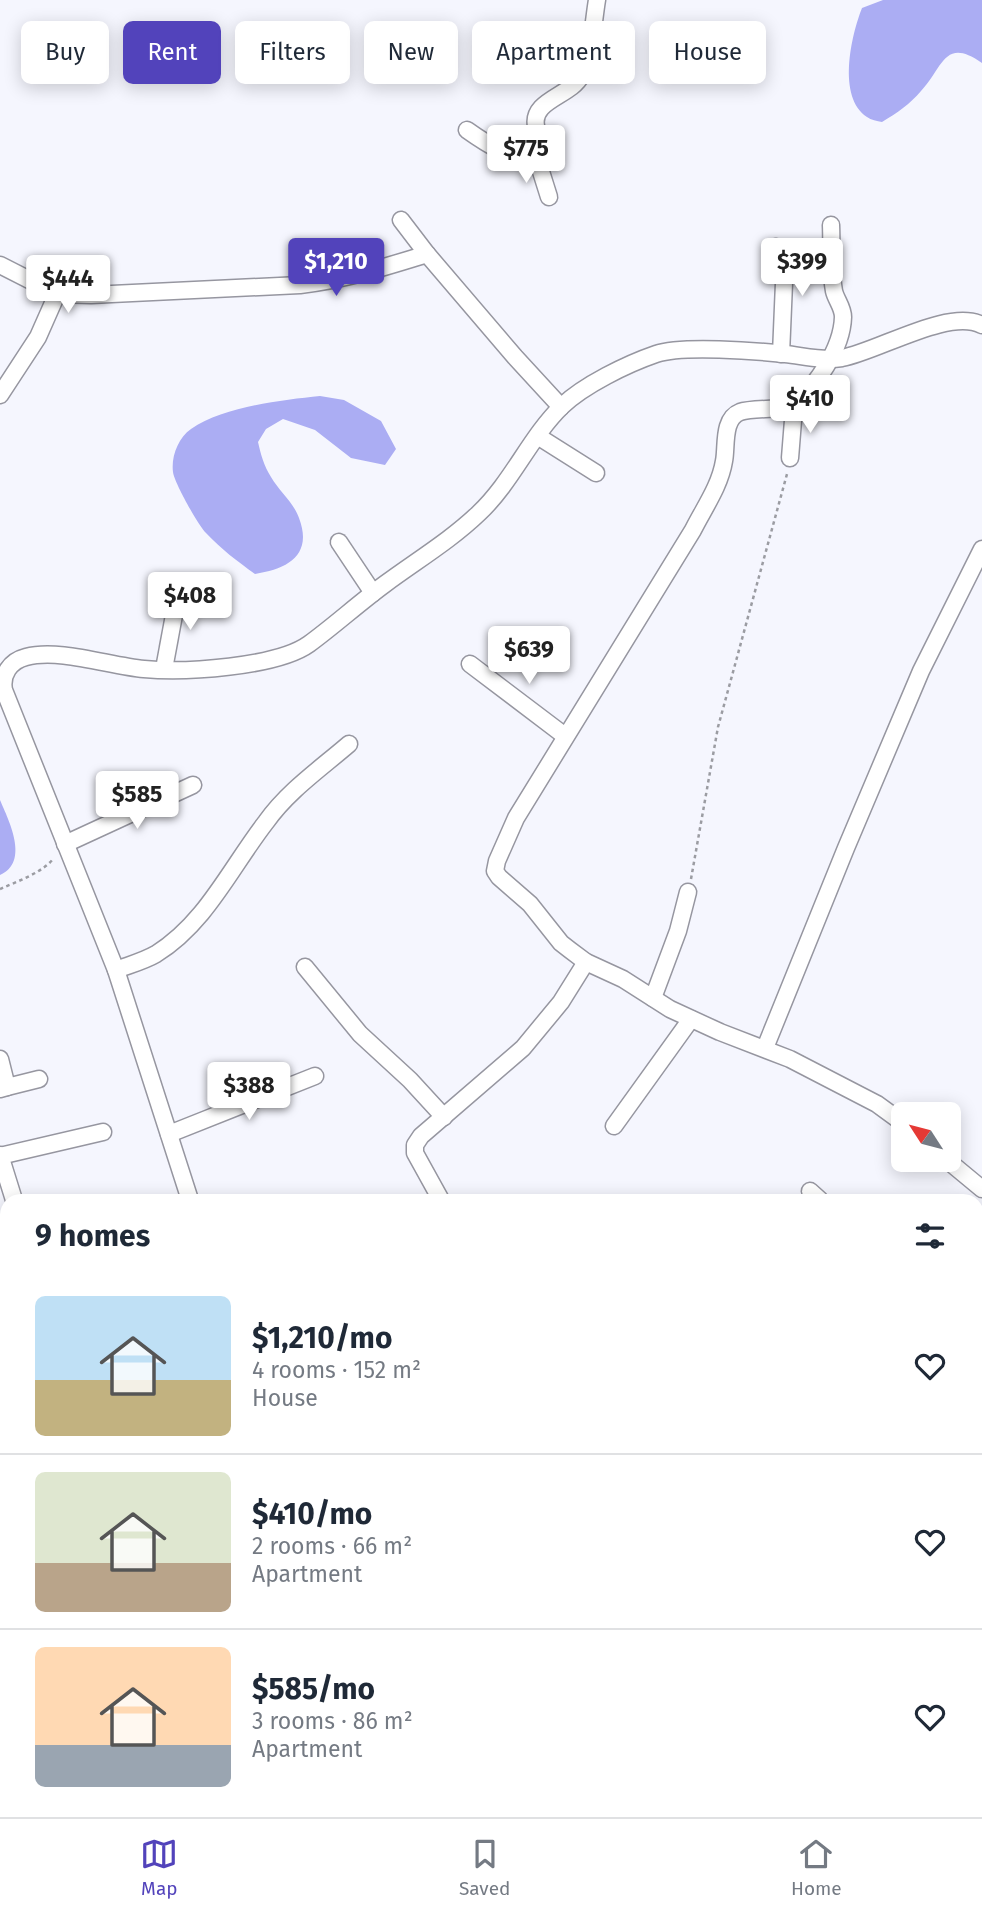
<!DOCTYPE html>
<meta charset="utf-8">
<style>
body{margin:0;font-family:"Fira Sans",sans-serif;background:#f2f2f3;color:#1f2937;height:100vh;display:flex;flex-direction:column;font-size:26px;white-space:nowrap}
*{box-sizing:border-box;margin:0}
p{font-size:23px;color:#747a83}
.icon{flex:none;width:38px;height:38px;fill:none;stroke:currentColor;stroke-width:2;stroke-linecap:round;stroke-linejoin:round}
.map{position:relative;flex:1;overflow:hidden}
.panel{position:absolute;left:0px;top:1194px;width:984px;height:625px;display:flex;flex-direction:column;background:#fff;border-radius:21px 21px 0 0;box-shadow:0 4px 18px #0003}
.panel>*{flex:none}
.guide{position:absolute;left:21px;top:21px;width:942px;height:63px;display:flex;gap:14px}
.needle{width:46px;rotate:306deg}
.controls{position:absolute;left:891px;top:1102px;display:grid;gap:14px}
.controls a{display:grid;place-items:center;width:70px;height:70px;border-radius:10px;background:#fff;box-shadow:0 4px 18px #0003;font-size:35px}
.price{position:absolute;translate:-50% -60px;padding:0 16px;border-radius:7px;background:#fff;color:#222;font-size:23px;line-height:46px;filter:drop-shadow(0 2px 4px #0008)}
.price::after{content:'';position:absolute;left:50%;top:42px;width:21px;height:16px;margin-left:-10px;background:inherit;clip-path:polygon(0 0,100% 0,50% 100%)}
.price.current{background:#5243bb;color:#fff}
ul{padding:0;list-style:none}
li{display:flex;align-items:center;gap:21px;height:175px;padding:0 35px}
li+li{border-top:2px solid #e0e1e3}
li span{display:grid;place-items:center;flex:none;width:196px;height:140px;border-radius:10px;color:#555}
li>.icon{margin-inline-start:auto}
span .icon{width:84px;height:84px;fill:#fffc;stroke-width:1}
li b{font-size:30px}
h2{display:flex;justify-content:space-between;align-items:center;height:84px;padding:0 35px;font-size:30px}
.pill{padding:0 24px;border-radius:10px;background:#fff;box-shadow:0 4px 18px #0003;font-size:24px;line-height:63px}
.pill.current{background:#5243bb;color:#fff}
.tab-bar{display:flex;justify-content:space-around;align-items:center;height:98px;border-top:2px solid #e0e1e3;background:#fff;font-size:19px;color:#747a83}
.tab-bar a{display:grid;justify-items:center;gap:4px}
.tab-bar .current{color:#5243bb}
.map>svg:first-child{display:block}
.green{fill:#c0c2f8}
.water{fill:#abadf3}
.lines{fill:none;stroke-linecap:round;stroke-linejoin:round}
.street-casing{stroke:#9696a0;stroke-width:19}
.secondary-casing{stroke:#9696a0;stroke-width:26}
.primary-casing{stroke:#9696a0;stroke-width:30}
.path{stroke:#9b9ca2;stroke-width:2.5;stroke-dasharray:3.5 3.5;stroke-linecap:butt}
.street{stroke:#fff;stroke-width:16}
.secondary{stroke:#fff;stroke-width:23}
.primary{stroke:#fff;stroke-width:26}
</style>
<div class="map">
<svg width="982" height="1817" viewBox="0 0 982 1817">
<rect width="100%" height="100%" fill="#f5f6fe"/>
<!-- green -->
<g class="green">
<polygon points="982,1601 982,1649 977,1654 977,1605"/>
<polygon points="738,1811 810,1811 803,1817 730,1817"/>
</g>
<!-- water -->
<g class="water">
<path d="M 883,0 L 982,0 L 982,63 C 944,36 943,68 921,91 C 910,104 897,113 882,122 C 877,121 871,120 867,117 C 837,97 851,36 862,8 Z"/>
<path d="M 320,396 L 344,400 L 381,421 L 396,449 L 385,465 L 351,458 L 315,430 L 283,419 L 266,429 L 258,442 C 261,455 264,466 271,477 C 279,491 294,503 299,518 C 313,555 288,569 255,574 C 237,561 221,549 206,533 C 198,525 174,482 173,472 C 171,457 178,438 191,429 C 223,407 281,400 320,396 Z"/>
<path d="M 0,800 C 9,821 30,862 0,875 Z"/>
<polygon points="982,1484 982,1541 977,1546 977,1488"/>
<polygon points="591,1811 666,1811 658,1817 583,1817"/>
</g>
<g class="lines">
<defs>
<g id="street">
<path d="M 467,130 C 488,145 511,159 538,162 L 545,152 C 542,144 537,134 536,126 C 531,100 571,96 581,76 C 592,54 593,24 597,0"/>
<polyline points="538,162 549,197"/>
<polyline points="401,220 427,254"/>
<path d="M 831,225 C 832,246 830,270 834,291 C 836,300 843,307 843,317 C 842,351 815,384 794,408 C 781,409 751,408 740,412 C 722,419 727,447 724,461 C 720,486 704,508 693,530 L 516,818 L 497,861 L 495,871 L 499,877 L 530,904 L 561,943 L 570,950 L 586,962 L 623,979 L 670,1009 L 720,1032 L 790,1059 L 877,1104 L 903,1123"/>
<polyline points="776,247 784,283 781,354"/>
<polyline points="0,265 57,294 38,337 0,395"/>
<path d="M 57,294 L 91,295 L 300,285 C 344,280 385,267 427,254 L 515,357 L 561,407"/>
<polyline points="539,437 596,473"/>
<polyline points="790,458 794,408"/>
<polyline points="339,542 373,593"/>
<polyline points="470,664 565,736"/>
<polyline points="164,669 179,588"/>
<polyline points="65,844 193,785"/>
<polyline points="305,967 360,1034 410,1080 444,1117"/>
<path d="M 116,970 C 129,965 144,961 156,954 C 206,923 231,867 266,822 C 288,791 320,769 349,744"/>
<polyline points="653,998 678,931 688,892"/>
<polyline points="765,1048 846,848 921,671 982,549"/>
<polyline points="0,1059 7,1087 0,1089"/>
<polyline points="7,1087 39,1079"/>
<polyline points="614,1126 691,1019"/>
<polyline points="169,1134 315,1076"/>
<polyline points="0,1155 14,1200"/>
<polyline points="0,1156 103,1132"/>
<polyline points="947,1160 982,1189"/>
<polyline points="810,1191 820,1200"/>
<path d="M 190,1200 L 116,970 L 4,690 C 1,675 10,661 26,657 C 59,648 110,666 144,669 C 184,673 277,667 309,644 C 335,625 359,603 385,584 C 416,561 451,540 479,513 C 512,482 530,437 562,406 C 584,385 627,364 656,354 C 682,345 756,351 785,354 C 804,356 823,361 842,358 C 879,351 948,308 982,325"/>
<polyline points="441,1200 415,1153 415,1145 421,1136 523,1048 561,1002 586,962"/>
<polyline points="976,1284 982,1276"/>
<polyline points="0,1540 7,1541"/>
<polyline points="107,1811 108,1817"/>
<polyline points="386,1811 389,1817"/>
<polyline points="506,1817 516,1811"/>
</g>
<polyline id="secondary" points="976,1779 982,1782"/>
<g id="primary">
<polyline points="976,1673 982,1668"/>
<polyline points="828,1817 834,1811"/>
</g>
</defs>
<!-- street casing -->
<use href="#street" class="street-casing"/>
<!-- secondary casing -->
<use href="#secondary" class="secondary-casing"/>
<!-- primary casing -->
<use href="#primary" class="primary-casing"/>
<!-- path -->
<g class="path">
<polyline points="691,879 718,727 787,474"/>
<path d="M 0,889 C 18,881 42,873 54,858"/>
</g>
<!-- street -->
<use href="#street" class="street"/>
<!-- secondary -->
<use href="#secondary" class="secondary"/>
<!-- primary -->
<use href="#primary" class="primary"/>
</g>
</svg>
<div class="controls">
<a><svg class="needle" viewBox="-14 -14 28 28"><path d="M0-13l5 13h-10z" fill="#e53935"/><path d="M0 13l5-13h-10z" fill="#747a83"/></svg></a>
</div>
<b class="price" style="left:526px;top:185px">$775</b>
<b class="price current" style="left:336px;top:298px">$1,210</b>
<b class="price" style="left:802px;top:298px">$399</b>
<b class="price" style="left:68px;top:315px">$444</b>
<b class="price" style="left:810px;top:435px">$410</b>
<b class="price" style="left:190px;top:632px">$408</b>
<b class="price" style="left:529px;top:686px">$639</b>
<b class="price" style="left:137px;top:831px">$585</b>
<b class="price" style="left:249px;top:1122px">$388</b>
<div class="guide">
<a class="pill">Buy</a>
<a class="pill current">Rent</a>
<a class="pill">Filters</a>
<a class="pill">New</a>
<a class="pill">Apartment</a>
<a class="pill">House</a>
</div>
<section class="panel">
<h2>9 homes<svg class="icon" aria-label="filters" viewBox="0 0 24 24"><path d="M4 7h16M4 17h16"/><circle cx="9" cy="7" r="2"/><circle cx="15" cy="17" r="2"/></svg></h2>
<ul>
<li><span style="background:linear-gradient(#bfe0f5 60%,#c2b280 0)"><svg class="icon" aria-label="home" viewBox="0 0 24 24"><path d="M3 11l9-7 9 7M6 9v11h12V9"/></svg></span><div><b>$1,210/mo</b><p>4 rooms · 152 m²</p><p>House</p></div><svg class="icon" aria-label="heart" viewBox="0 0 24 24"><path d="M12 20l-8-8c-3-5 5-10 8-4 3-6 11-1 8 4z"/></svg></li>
<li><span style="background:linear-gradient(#dfe7d0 65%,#b9a48a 0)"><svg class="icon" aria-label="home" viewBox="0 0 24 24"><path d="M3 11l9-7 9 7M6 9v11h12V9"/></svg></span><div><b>$410/mo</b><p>2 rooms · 66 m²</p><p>Apartment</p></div><svg class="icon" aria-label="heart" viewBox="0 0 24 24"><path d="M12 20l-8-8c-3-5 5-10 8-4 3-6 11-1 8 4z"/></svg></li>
<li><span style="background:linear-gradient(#ffd9b3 70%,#9aa5b1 0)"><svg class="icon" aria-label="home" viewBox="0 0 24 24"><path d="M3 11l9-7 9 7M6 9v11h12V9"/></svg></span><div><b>$585/mo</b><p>3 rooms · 86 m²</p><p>Apartment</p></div><svg class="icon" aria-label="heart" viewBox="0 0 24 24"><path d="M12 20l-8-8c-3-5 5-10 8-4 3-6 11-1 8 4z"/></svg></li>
</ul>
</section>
</div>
<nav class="tab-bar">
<a class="current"><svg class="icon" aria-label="map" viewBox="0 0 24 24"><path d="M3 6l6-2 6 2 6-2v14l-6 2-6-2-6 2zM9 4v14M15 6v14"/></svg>Map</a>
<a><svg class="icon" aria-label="saved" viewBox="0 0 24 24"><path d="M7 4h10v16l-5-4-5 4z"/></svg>Saved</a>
<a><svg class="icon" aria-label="home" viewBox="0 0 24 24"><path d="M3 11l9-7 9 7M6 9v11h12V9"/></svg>Home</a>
</nav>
